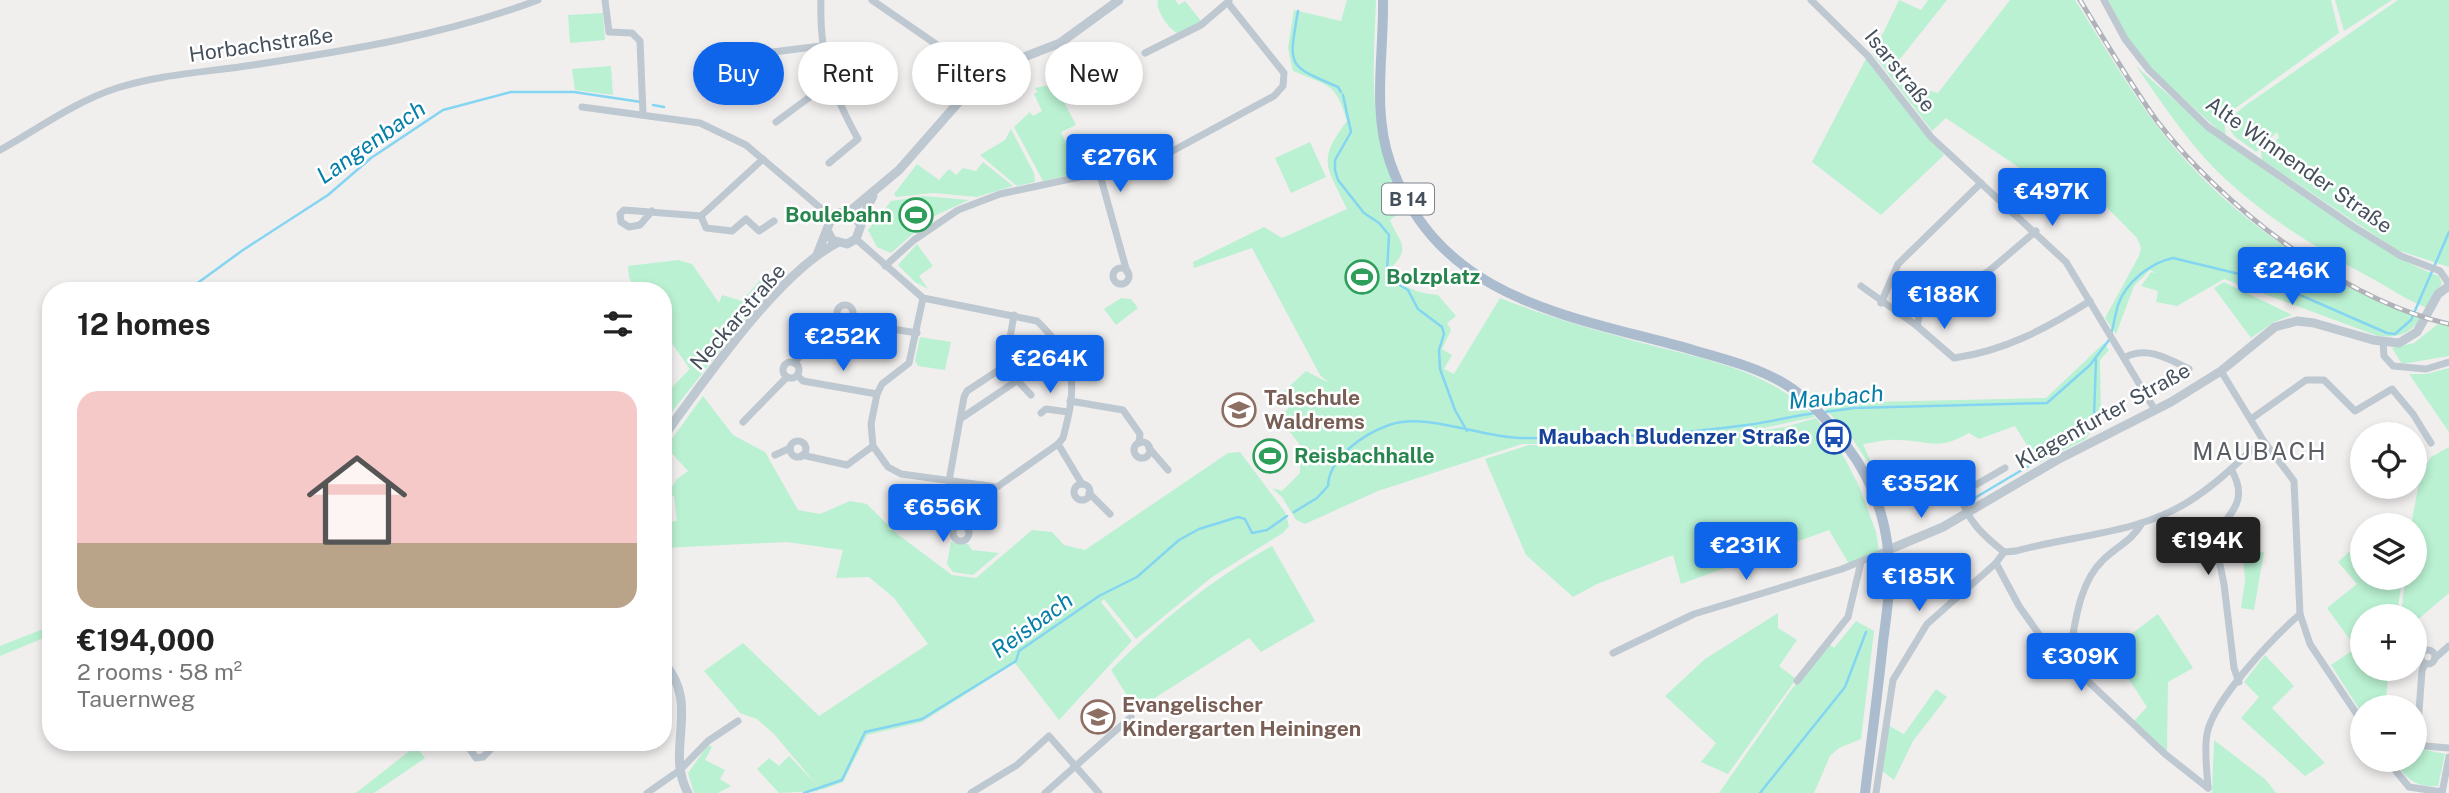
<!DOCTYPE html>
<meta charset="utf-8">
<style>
body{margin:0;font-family:"Public Sans",sans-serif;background:#f6f6f6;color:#222;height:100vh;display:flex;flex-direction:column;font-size:26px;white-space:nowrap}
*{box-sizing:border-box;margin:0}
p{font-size:23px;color:#767676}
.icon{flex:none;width:38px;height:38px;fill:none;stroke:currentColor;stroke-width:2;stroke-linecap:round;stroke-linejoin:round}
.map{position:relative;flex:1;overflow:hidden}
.sheet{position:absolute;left:42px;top:282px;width:630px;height:469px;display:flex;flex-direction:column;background:#fff;border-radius:28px;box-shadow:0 4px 10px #0003}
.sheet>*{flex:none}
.hud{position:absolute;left:693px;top:42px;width:665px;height:63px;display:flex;gap:14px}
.fabs{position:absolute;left:2350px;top:422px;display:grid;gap:14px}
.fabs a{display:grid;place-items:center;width:77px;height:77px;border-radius:50%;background:#fff;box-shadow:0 4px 10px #0003;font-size:35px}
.price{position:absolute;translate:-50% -60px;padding:0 16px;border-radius:7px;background:#0f65ea;color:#fff;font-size:23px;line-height:46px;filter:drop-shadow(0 2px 4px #0008)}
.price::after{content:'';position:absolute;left:50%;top:42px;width:21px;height:16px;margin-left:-10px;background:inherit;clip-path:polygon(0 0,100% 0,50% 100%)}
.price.active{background:#222;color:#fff}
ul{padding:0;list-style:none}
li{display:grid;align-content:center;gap:14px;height:371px;padding:0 35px}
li+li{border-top:2px solid #e0e0e0}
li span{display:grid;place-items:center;height:217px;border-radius:21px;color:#555}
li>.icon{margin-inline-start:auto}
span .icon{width:126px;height:126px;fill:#fffc;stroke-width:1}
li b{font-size:30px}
h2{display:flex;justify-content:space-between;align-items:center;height:84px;padding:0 35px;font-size:30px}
.tag{padding:0 24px;border-radius:32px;background:#fff;box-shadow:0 4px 10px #0003;font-size:24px;line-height:63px}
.tag.active{background:#0f65ea;color:#fff}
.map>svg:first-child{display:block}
.green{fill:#baf1d2}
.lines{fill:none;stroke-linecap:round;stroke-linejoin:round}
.stream{stroke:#84d5f1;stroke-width:2.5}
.minor{stroke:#bec8d1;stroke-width:7}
.tertiary{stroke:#bec8d1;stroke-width:9}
.primary{stroke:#acbccf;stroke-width:10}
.rail-casing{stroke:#b0b3b9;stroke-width:5}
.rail{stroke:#fff;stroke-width:2.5;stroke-dasharray:8;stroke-linecap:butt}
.labels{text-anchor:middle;stroke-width:5;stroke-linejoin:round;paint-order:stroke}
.shield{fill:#fff;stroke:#7d848e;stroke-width:2}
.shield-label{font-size:19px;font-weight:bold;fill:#45505d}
.street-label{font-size:21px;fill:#45505d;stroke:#fff}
.leisure-label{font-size:21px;font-weight:bold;fill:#27864d;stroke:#fff;text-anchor:start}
.education-label{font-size:21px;font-weight:bold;fill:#785e54;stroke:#fff;text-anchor:start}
.transit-label{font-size:21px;font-weight:bold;fill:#164399;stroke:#fff;text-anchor:end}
.water-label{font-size:23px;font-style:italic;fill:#057fa8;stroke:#fff}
.quarter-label{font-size:24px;letter-spacing:2px;fill:#5a5e64;stroke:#fff}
</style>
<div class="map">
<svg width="2449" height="793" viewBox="0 0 2449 793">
<rect width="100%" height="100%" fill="#f1eeee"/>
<!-- green -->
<g class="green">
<path d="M 1158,0 L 1175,0 L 1179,5 L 1185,1 L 1202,22 L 1177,33 C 1168,28 1155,9 1158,0 Z"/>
<path d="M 1347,0 L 1376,0 C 1373,76 1367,139 1406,208 L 1390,220 C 1400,244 1412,247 1390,269 C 1401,288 1418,293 1438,295 L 1456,316 L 1447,323 L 1451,330 L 1442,349 L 1452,355 L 1444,369 L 1454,374 L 1500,298 C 1545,316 1591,329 1638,342 C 1699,358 1769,369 1815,417 L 1749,431 L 1696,437 L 1676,444 L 1522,444 L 1378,491 L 1305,524 L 1296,520 L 1282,497 L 1272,488 L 1282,491 L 1300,473 L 1300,460 L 1295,450 L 1300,445 L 1278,417 L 1290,407 L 1281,394 L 1306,371 L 1329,383 L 1320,375 L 1252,248 L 1194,268 L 1193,262 L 1264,227 L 1282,238 L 1347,209 C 1327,166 1316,162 1347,121 C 1336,82 1328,86 1293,71 L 1288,48 L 1294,10 L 1341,21 Z"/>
<path d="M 1899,0 L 1921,10 L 1928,0 L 1947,0 L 1892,69 L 1900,83 L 1938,93 L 2010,0 L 2075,0 C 2110,55 2143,114 2187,162 C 2252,233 2332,282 2421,317 C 2411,335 2397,338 2378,336 L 2224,279 L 2177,306 L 2156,302 L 2158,291 L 2141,286 L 2151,272 L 2156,273 L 2150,270 L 2134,286 L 2116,334 L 2105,318 L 2139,256 L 2141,248 L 2137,238 L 2078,178 L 2058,194 L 1946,118 L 1932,131 L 1873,54 Z"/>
<polygon points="2108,0 2331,0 2339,33 2229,113 2224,120 2226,137 2151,69 2128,38"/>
<polygon points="2335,0 2392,0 2344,31"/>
<polygon points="2398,0 2449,0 2449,267 2397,250 2262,160 2261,151 2279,138 2277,132 2256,152 2234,136 2228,126 2231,117 2246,105"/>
<polygon points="603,13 605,40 570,43 568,15"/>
<polygon points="1867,57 1944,155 1881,215 1812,162"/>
<polygon points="611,66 613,95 575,90 572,69"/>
<path d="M 2136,66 C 2192,117 2251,162 2314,204 C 2355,230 2393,259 2439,276 L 2442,283 L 2427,308 C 2406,300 2390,288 2371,278 C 2314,247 2260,214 2214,168 C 2184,137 2160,100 2136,66 Z"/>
<polygon points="1054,84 1057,89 1073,85 1079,92 1064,102 1076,125 1061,132 1080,173 1043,181 1014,127 1030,112 1033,116 1042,111 1034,94 1037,92 1035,88"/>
<polygon points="1011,129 1034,173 1035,182 1017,186 980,155 1005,140"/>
<polygon points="1310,142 1326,177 1291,193 1275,158"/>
<polygon points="983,162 1013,186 977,197 933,193 896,197 894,194 917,164 939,180 949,169 956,175 963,168 976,171"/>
<polygon points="924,196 969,200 932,217 891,253 877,247 868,230 891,201"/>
<polygon points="917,244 933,266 919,276 928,289 915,282 898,265"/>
<polygon points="678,260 692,264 719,303 722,295 742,301 760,280 769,289 663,423 663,410 671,403 667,399 673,386 690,369 663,331 663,290 635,290 629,277 628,266"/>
<polygon points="2224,282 2292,315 2274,322 2251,338 2214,288"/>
<polygon points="1121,298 1131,299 1138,308 1116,325 1104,309"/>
<polygon points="2438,324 2449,326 2449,356 2402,364 2392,348 2414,343"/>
<polygon points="920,337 951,342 945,370 918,366 915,361"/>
<path d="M 2104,343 L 2109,350 L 2100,360 L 2101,415 L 2086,439 L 2038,463 L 2015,426 L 1979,439 L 1969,433 C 1936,452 1930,440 1897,440 C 1886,439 1874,443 1863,444 L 1871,462 L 1867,461 L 1848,432 L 1823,407 L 1873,402 L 2046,398 Z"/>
<polygon points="2449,368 2449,432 2409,374 2426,374"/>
<polygon points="703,396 733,435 765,452 798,510 820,514 850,501 867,504 896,533 952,575 976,578 1032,530 1052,532 1064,545 1085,550 1228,453 1240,452 1285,512 1289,526 1283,533 1212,577 1136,639 1104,599 1101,602 1132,641 1059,720 1015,663 922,722 867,735 843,782 821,790 774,734 757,719 740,713 704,671 743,643 819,716 928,644 894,598 869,577 836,578 843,550 787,542 663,548 663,522 677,521 674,496 666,496 677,479 688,471 666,447"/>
<polygon points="1816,418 1845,459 1859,486 1876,532 1879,551 1849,564 1829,530 1681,584 1673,555 1597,584 1573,597 1526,555 1485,459 1529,445 1677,447 1693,440 1785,427"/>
<polygon points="2449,447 2449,593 2415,622 2415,616 2401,616 2405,578 2415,578 2415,525 2411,525 2421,473 2431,457"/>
<polygon points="931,487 966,493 965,501 959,501 956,523 925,521"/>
<polygon points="2362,540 2362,578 2402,578 2397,616 2362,616 2362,668 2389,669 2385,707 2362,707 2362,713 2331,665 2356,648 2327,608 2357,584 2338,562"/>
<polygon points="2260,541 2260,552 2264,552 2254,610 2241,608 2245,581 2242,542"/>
<polygon points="951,542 968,544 972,550 999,553 973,575 953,572 947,564"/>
<path d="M 1272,546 L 1315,621 L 1261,652 L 1249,638 L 1136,710 L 1111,670 C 1159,622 1212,579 1272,546 Z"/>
<polygon points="1778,613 1778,628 1797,640 1779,666 1796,679 1728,774 1701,762 1716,743 1665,696 1705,659"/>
<polygon points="2158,614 2193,668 2168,682 2167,753 2134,721 2147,707 2110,650"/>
<polygon points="1856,621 1874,631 1861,739 1839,748 1830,756 1814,793 1719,793 1791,690 1829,644 1834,648"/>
<polygon points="51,626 51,635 0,656 0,646"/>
<polygon points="2265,655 2294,686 2272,708 2325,763 2305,776 2241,718 2259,697 2244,682"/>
<polygon points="1936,689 1947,697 1913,741 1894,780 1881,770 1886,724 1904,734"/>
<polygon points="2214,740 2266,780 2276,793 2212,793"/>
<path d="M 2415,740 L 2422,749 L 2445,754 L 2438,786 C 2414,787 2407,779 2394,760 L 2415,760 Z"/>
<polygon points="708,745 712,747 705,760 725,770 720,779 731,786 718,793 694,793 688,773"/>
<polygon points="412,749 418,749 425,758 374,793 356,793"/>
<polygon points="789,756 817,785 819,791 779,793 757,769 769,758 779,766"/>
</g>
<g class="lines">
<!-- stream -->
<g class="stream">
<path d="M 1298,11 C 1289,65 1285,65 1338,87 L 1341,92"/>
<polyline points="1343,95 1351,132 1335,160 1335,170 1338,180 1364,213 1379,223 1389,235 1387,272 1393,281 1408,290 1418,309 1442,327 1444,334 1439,350 1440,369 1455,410 1467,431"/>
<polyline points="653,105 664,107"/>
<polyline points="188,290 243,250 328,195 371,158 443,110 511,92 574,92 641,102"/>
<path d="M 2111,334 C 2114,324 2115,315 2118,305 C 2126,282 2150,263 2173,258 L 2268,281 L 2387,333 L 2395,334 L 2411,320 L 2449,232"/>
<polyline points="1825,412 1854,408 2047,403 2090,365 2109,340"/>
<polyline points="1973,499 2027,467 2088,424 2094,416 2096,360"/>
<path d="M 1294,512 L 1317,498 L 1328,486 C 1329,457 1364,434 1389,425 C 1426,412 1479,437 1520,438 C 1595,439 1672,435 1747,425 C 1770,422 1792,416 1815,413"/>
<polyline points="804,793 842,780 865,732 922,719 1016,661 1019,651 1099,596 1137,577 1179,540 1199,529 1238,517 1245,519 1252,533 1267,530 1287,516"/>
<polyline points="1760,793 1845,687 1866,632"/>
</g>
<!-- minor -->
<g class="minor">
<polyline points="605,0 609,32 632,33 640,41 643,114"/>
<path d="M 821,0 C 819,56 831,90 858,139 L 829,163"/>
<polyline points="872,0 943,49 968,54 993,69"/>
<polyline points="1811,0 1868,56 1931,137 2066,262 2155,410"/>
<polyline points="2104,0 2125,39 2149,70 2208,127 2354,227 2401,256 2440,271 2449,284"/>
<polyline points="1145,53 1201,25 1229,1"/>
<polyline points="740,64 749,55 821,46"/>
<polyline points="582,107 700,123 746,145 830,216"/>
<polyline points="776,122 830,82"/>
<path d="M 0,150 C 38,129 76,101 117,88 C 161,74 208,72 253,65 C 351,50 445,35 538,0"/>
<polyline points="1100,175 1127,272"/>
<polyline points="652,211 640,225 629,227 621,222 620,214 624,210 701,216 763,159"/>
<polyline points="701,216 706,228 732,231 746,219 759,231 774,221"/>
<path d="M 856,239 L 923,298 L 1037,321 C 1078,360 1077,386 1063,438 L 1058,444 L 997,487 L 901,474 L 888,467 L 873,446 L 871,424 L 877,394 L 882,384 L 909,363 L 923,298"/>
<polyline points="885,266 914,240 958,210 1000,194 1154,161 1274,96 1283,86 1284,73 1228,3"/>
<circle cx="1121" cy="276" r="8"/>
<path d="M 1861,286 L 1917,326 L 1954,358 C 2005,351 2047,328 2090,301"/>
<polyline points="1881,303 1898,264 1981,183"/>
<circle cx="845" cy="313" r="8"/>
<polyline points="851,319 856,323 917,333"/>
<polyline points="1917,326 1920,313 1926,308 1989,271 2036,231"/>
<polyline points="2383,342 2384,356 2393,366 2426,369 2449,362"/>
<path d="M 2126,357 C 2147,346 2169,359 2189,369"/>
<circle cx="791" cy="370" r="8"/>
<polyline points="794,363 805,350"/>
<polyline points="2221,371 2263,440 2294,481 2300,614 2310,644 2362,722"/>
<polyline points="797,375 803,381 877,394"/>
<polyline points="1015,378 1031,395"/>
<polyline points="1070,401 1123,410 1140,434 1139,443"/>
<polyline points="1041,413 1046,409 1068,412"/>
<polyline points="963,417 1015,382 1005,366"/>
<polyline points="2251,419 2306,380 2324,380 2355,411 2392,389 2413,414 2431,443"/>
<polyline points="743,422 787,377"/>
<circle cx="798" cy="449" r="8"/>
<circle cx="1142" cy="450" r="8"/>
<polyline points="1058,444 1082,484"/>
<polyline points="1149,448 1168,470"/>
<polyline points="775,455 790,448"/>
<polyline points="802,455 847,465 873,446"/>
<path d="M 2231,469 C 2249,500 2232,511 2214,536 L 2224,584 L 2234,668 L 2239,682"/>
<polyline points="949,481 964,397 967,391 1005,366 1014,315"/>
<circle cx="1082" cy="492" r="8"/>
<path d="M 1918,488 L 1961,497 C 1968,522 1984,536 2004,552 L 2016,551 C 2073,535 2137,534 2188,502 C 2216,485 2239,461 2263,440"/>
<polyline points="1089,493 1110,514"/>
<polyline points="1961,497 1972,487 2005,468"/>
<circle cx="961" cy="533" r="8"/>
<polyline points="964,526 972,485"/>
<polyline points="1996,563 2019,606 2041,637 2165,754 2208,788"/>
<circle cx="2428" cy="657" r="7"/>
<polyline points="1613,653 1694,614 1842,569 1888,550"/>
<polyline points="2435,658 2449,646"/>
<path d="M 2068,662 C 2075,628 2077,585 2103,560 C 2117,546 2132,541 2142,523"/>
<polyline points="2425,663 2422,671 2417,737 2425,746 2449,748"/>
<polyline points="1797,681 1848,617 1861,562"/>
<polyline points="465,742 476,758 483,757 498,742"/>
<polyline points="2387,760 2409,787 2442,792"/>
<path d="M 2208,788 C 2207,771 2204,751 2207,734 C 2213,700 2274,637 2300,614"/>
<polyline points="647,793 680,770 708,741 738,721"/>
<polyline points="971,793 1017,765 1049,736 1099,793"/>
<polyline points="1045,793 1131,717"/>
<polyline points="1876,793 1893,680 1927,624 1996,563 2004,552"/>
<polyline points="2442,793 2449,757"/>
</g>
<!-- tertiary -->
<g class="tertiary">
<polyline points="850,211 899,170 964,96 993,69 1060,43 1119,0"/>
<polyline points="860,222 873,196"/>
<polyline points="817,255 833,214 850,211 861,225 856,239 847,244 832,240 827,230"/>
<path d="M 663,437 C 704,381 777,274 837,243"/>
<polyline points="1888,550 1943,527 2057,460 2171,402 2221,371 2275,327 2297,321 2314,323 2373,340 2399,343 2417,332 2438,294 2449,286"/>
<path d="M 663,662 C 702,704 664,750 688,793"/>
</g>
<!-- primary -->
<path class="primary" d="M 1383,0 C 1384,54 1372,110 1390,162 C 1439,302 1570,315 1693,350 C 1724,359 1757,367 1785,384 C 1809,398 1829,423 1846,445 C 1869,475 1884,512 1888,550 C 1892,580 1887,611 1883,642 C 1878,692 1871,743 1865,793"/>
<defs>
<path id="rail" d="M 2080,0 C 2105,41 2129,82 2157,121 C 2222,206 2343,300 2449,324"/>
</defs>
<!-- rail casing -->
<use href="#rail" class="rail-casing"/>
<!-- rail -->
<use href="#rail" class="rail"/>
</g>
<!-- icons -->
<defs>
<symbol id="stadium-ring" viewBox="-11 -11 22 22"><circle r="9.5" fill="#fff" stroke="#2e9e5b" stroke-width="1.5"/><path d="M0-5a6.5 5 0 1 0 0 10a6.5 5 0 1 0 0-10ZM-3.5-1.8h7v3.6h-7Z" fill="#2e9e5b"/></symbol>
<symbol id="school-ring" viewBox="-11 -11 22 22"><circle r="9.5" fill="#fff" stroke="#8d6e63" stroke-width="1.5"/><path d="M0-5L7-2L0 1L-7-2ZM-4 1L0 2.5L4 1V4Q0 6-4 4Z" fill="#8d6e63"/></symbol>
<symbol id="bus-ring" viewBox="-11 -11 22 22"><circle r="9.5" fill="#fff" stroke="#1a4fb4" stroke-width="1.5"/><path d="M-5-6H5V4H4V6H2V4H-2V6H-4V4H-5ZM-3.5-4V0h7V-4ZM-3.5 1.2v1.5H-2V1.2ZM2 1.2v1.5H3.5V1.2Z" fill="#1a4fb4"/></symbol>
</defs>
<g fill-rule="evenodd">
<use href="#stadium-ring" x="897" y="196" width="38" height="38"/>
<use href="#stadium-ring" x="1343" y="258" width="38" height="38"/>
<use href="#school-ring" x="1220" y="391" width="38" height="38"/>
<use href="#bus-ring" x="1815" y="418" width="38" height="38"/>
<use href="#stadium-ring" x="1251" y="437" width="38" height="38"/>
<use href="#school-ring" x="1079" y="698" width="38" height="38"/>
</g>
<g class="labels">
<!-- shield labels -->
<rect class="shield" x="1382" y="183.5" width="52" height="31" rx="5"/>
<g class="shield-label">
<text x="1408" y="206">B 14</text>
</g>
<!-- street labels -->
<g class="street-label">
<text transform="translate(261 45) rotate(-8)" y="7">Horbachstraße</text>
<text transform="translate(1900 71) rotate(51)" y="7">Isarstraße</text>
<text transform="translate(2299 165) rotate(35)" y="7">Alte Winnender Straße</text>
<text transform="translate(738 317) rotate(-49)" y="7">Neckarstraße</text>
<text transform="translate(2103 416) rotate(-29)" y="7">Klagenfurter Straße</text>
</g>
<!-- leisure labels -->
<g class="leisure-label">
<text x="892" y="222" text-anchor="end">Boulebahn</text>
<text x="1386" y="284">Bolzplatz</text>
<text x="1294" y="463">Reisbachhalle</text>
</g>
<!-- education labels -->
<g class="education-label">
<text x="1264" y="405">Talschule<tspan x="1264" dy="24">Waldrems</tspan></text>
<text x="1122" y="712">Evangelischer<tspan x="1122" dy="24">Kindergarten Heiningen</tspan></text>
</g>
<!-- transit labels -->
<g class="transit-label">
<text x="1810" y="444">Maubach Bludenzer Straße</text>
</g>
<!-- water labels -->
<g class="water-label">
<text transform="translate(371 142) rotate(-35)" y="8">Langenbach</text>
<text transform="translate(1836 397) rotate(-5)" y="8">Maubach</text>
<text transform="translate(1032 625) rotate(-36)" y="8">Reisbach</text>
</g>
<!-- quarter labels -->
<g class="quarter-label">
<text x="2260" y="460">MAUBACH</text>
</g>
</g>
</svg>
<div class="fabs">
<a><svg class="icon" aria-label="locate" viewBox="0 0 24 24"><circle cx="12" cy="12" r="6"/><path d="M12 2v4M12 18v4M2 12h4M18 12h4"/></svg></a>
<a><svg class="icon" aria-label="layers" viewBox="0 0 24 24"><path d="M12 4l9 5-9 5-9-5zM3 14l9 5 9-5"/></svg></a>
<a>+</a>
<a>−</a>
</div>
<b class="price" style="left:1120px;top:194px">€276K</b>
<b class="price" style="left:2052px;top:228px">€497K</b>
<b class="price" style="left:2292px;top:307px">€246K</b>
<b class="price" style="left:1944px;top:331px">€188K</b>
<b class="price" style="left:843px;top:373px">€252K</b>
<b class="price" style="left:1050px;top:395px">€264K</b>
<b class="price" style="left:1921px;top:520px">€352K</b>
<b class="price" style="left:943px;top:544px">€656K</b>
<b class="price active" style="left:2208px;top:577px">€194K</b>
<b class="price" style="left:1746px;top:582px">€231K</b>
<b class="price" style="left:1919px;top:613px">€185K</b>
<b class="price" style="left:2081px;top:693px">€309K</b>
<div class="hud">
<a class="tag active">Buy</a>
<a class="tag">Rent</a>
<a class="tag">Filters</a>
<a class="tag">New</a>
</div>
<section class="sheet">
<h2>12 homes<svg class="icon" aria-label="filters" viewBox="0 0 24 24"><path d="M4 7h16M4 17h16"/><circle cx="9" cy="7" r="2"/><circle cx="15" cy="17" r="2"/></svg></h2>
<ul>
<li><span style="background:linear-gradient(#f6c9c9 70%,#b9a48a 0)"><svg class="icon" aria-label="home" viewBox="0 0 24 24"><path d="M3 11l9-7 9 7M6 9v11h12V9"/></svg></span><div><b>€194,000</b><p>2 rooms · 58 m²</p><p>Tauernweg</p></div></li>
</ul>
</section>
</div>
